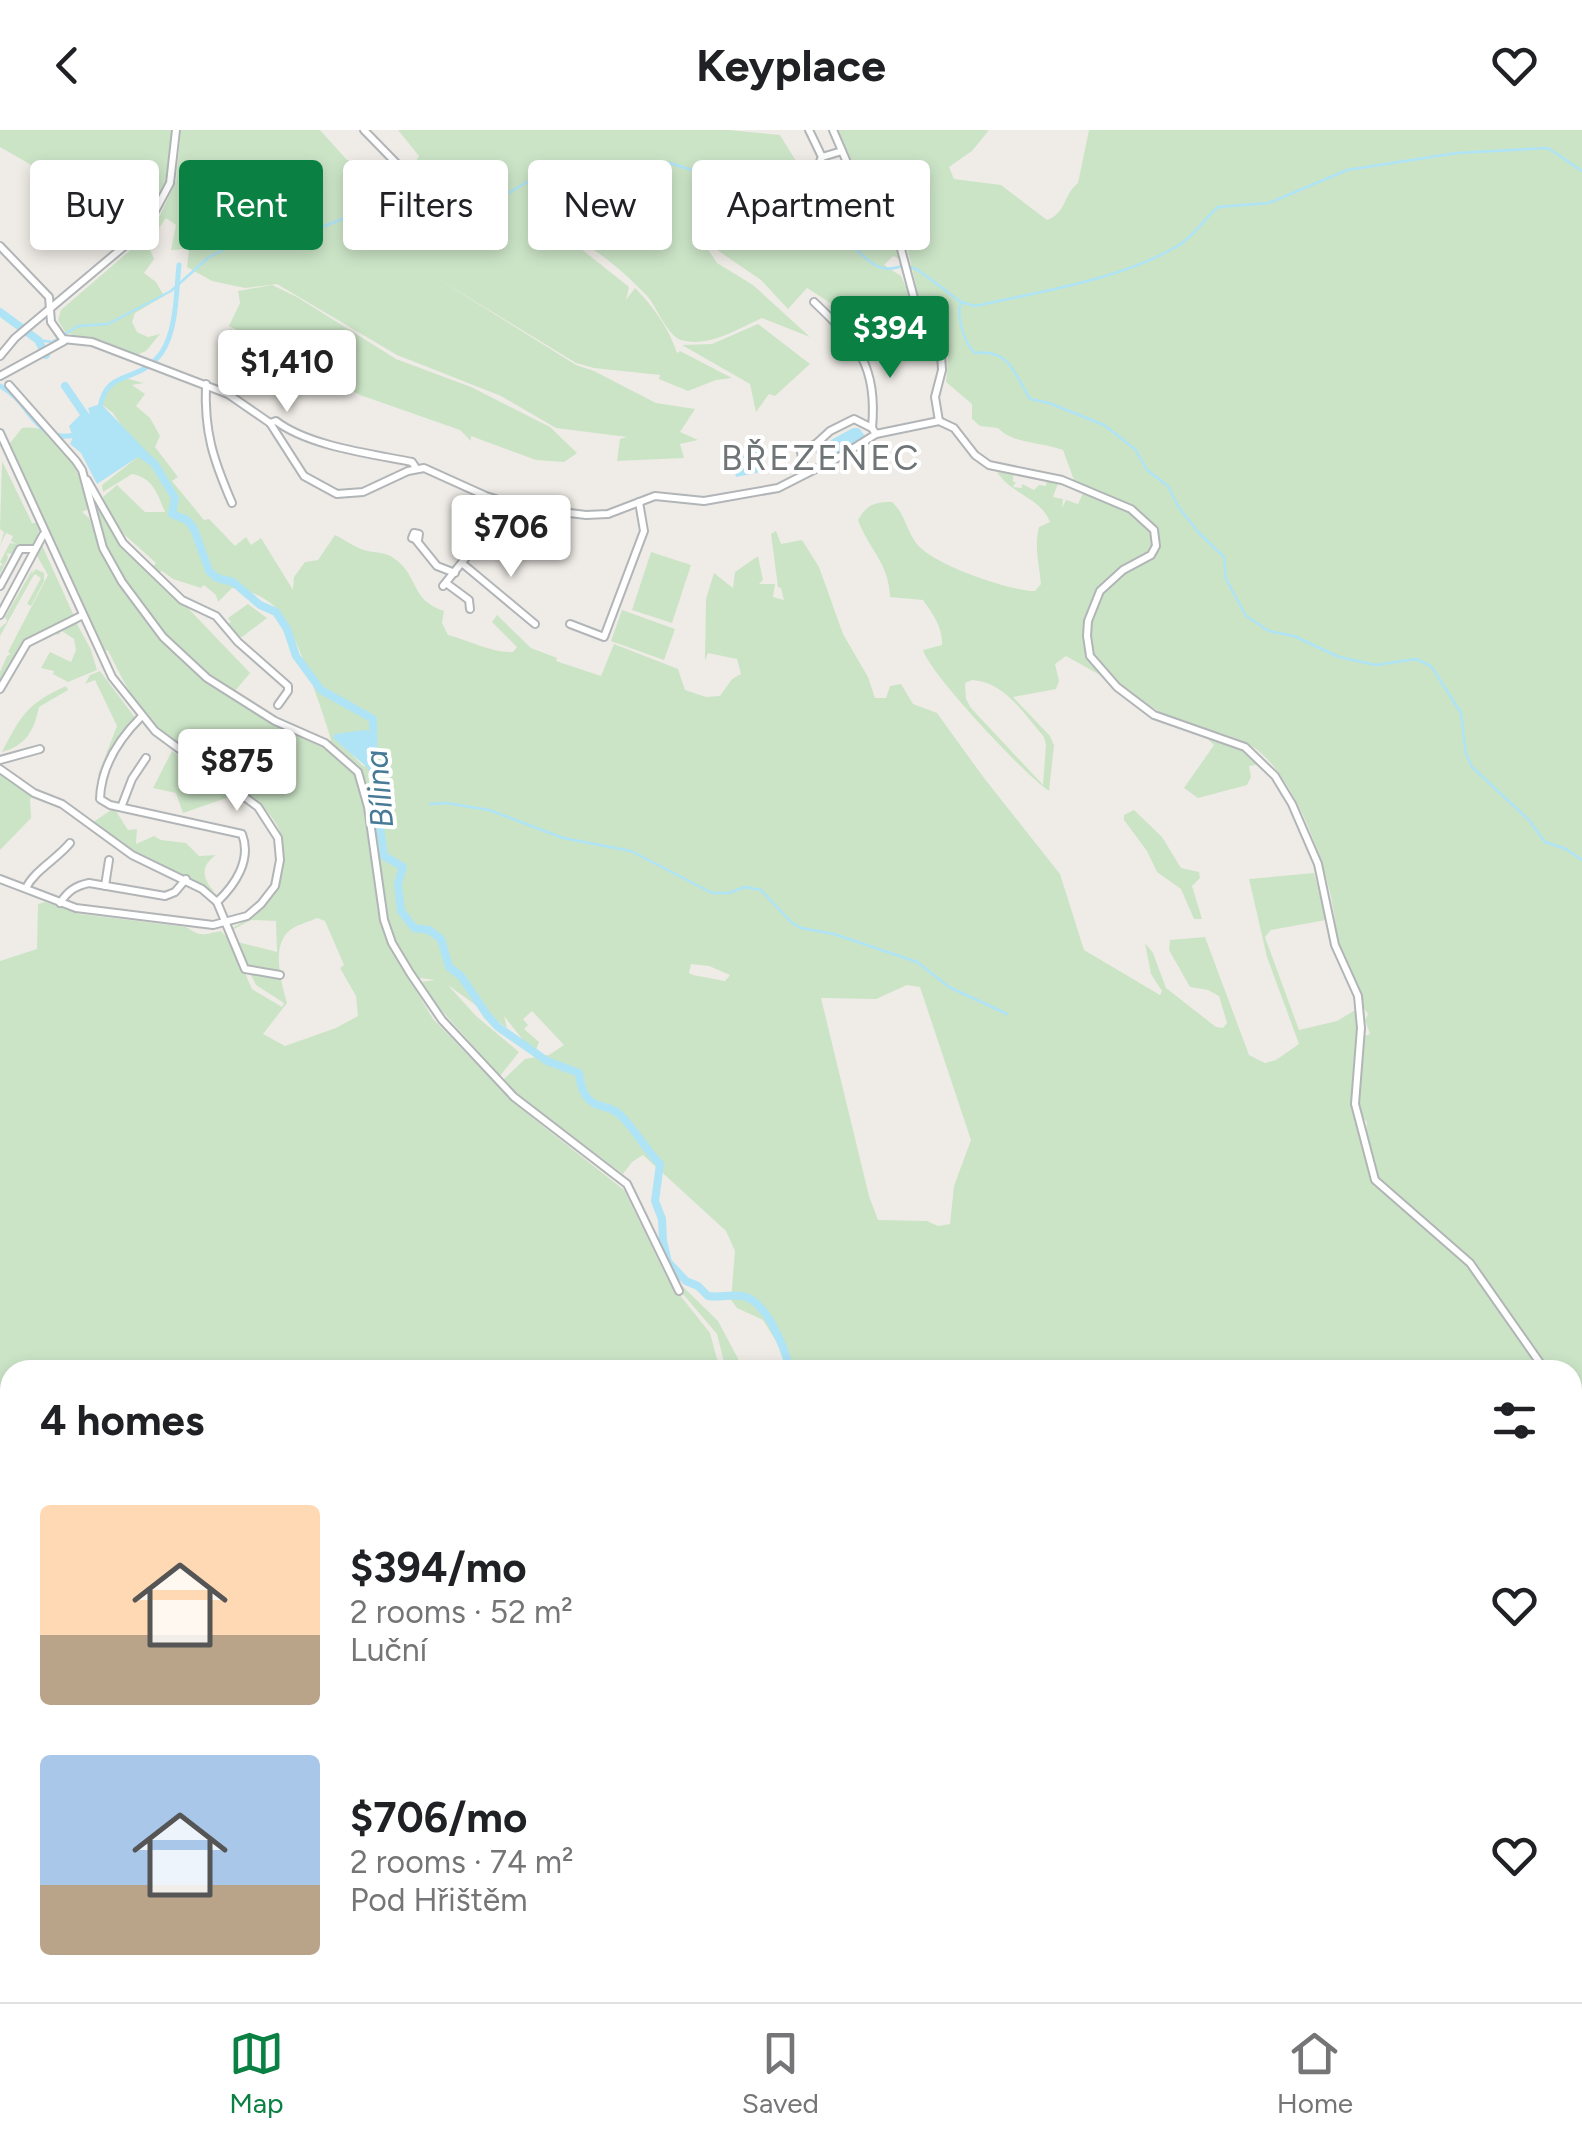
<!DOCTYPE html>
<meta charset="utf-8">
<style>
body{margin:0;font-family:Figtree,sans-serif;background:#f2f2f2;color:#202124;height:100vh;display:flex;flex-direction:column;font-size:38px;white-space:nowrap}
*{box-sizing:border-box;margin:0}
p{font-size:32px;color:#757577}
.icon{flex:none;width:55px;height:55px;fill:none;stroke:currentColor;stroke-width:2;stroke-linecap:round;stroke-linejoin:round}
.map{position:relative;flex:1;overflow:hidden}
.side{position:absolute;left:0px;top:1230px;width:1582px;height:642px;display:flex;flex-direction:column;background:#fff;border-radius:30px 30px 0 0;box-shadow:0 5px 15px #0003}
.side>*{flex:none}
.guide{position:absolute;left:30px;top:30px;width:1000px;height:90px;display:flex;gap:20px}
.price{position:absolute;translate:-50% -85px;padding:0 22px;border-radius:10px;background:#fff;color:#222;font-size:32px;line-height:65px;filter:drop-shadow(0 2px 5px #0008)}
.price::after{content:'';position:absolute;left:50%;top:60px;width:30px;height:22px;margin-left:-15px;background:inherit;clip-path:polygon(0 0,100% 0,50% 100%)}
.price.current{background:#0b8043;color:#fff}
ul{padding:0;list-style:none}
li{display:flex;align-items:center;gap:30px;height:250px;padding:0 40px}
li span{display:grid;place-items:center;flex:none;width:280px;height:200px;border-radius:10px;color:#555}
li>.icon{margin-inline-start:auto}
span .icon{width:120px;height:120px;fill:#fffc;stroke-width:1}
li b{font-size:42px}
h2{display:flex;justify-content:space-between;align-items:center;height:120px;padding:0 40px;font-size:42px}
.chip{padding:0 35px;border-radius:10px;background:#fff;box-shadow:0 5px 15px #0003;font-size:35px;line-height:90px}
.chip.current{background:#0b8043;color:#fff}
header{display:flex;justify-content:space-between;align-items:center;height:130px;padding:0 40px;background:#fff;font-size:45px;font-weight:700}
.tab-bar{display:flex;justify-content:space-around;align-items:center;height:140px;border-top:2px solid #e0e0e0;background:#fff;font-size:28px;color:#757577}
.tab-bar a{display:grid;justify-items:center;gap:5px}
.tab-bar .current{color:#0b8043}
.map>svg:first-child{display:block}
.green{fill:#cbe4c6;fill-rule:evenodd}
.water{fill:#afe3f6}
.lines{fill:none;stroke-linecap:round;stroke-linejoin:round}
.stream{stroke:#afe3f6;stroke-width:2.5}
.canal{stroke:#afe3f6;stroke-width:5}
.river{stroke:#afe3f6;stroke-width:8}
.minor-casing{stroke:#b2b5b7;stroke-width:10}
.minor{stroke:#fff;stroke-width:6}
.labels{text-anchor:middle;stroke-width:8;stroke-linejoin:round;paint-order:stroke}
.water-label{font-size:32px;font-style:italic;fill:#477a97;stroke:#fff}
.quarter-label{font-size:35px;letter-spacing:2.5px;fill:#6f7577;stroke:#fff}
</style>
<header><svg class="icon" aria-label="back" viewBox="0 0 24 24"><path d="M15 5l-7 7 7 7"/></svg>Keyplace<svg class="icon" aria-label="heart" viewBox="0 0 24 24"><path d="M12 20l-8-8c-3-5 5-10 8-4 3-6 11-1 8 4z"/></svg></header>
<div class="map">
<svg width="1582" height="1872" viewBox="0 0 1582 1872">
<rect width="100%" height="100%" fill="#efece7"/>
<!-- green -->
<g class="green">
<polygon points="0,0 172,0 165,54 146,91 151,74 110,99 87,54 75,47 54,48 0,17"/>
<path d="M 181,0 L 320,0 L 346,29 L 380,52 L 405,50 L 419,26 L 398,0 L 729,0 L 780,5 L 799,36 L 833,58 L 849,51 L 867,77 L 861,83 C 884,93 894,103 900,129 L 893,126 L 884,135 L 901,146 L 935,220 L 930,212 L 872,200 L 807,158 L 788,179 L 761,150 L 701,109 L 717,133 L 753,155 L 810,207 L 762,188 C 738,199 708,218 681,210 C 667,205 657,178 648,167 C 628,146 601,121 575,110 L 575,114 L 629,157 L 626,170 L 635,158 C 653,176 669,198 677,223 L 680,221 L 732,248 L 716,250 L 688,261 L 659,249 L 660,245 L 594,238 L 576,233 L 435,147 L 576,235 L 594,241 L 656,273 L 695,279 L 680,302 L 698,310 L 680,314 L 684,328 L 617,331 L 620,309 L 627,307 L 556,298 L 501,266 L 397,225 L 277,154 L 245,158 L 212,151 L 187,137 L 189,119 L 171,120 L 176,95 L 166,88 L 159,98 L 156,94 L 176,51 Z"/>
<path d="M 838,0 L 989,0 L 972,21 L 949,37 L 954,49 L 1001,55 L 1047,90 C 1067,83 1063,64 1078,53 L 1089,0 L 1582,0 L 1582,1268 L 1573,1261 L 1572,1240 L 1550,1240 L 1540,1230 L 1532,1215 L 1472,1131 L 1377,1049 L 1366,1006 L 1367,992 C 1347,976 1363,929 1365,906 L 1370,904 L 1365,890 L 1368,884 C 1362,877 1362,872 1360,864 C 1355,852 1348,841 1344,829 C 1336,808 1335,784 1330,762 C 1319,720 1302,673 1275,638 C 1246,600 1213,606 1175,590 C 1151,579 1097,541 1092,519 C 1084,489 1101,457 1127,442 C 1141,432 1153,430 1160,413 C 1156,376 1103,365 1075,353 L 1063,320 C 1042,312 1013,314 998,298 L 980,296 L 972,289 L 972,274 L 946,252 L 948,228 L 943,202 L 919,169 L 908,121 L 888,86 L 869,70 Z"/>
<polygon points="141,111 147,112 154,129 144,143 156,152 164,166 135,183 132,192 137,202 148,207 160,204 146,221 132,227 65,202 58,190 61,180"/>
<polygon points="272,155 297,167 396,229 471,257 550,297 577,323 564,332 536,330 471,306 471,311 460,300 360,265 229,196 240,173 238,161"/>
<polygon points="758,194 810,234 775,266 769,264 756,282 750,254 682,215 712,214"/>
<path d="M 125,248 L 144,253 L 132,255 L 145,264 L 136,276 L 150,288 L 160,306 L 155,317 L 178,347 L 172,351 L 204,390 L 209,389 L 235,416 L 246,407 L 251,415 L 261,408 L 293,460 L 294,447 L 305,432 L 318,430 L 335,405 C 344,409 354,417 364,420 C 374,423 387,422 395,429 C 419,446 410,470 444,481 L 442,493 L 448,505 C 470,511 492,523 513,522 L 517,517 L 492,492 L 497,485 L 531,518 L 557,528 L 556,531 L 601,546 L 614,514 L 678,539 L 685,560 L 706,567 L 720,566 L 732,549 L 741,544 L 737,529 L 708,523 L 705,531 L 706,469 L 714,443 L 733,458 L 735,442 L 758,426 L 763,450 L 759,454 L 775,454 L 773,467 L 784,470 L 781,458 L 778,457 L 771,404 L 776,401 L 781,414 L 802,410 L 819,437 L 843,504 L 868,547 L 875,568 L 886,568 L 890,556 L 901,554 L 913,574 L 937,583 L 984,648 L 1060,744 L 1084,820 L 1160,865 L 1162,861 L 1151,844 L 1145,813 L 1153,823 L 1166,858 L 1216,897 L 1223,898 L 1227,893 L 1219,866 L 1208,860 L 1190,857 L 1169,820 L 1170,810 L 1205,807 L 1249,925 L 1265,933 L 1276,930 L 1299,914 L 1267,827 L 1249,749 L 1314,743 L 1326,790 L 1271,800 L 1265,807 L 1299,900 L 1337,891 L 1357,879 L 1359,898 L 1352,951 L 1353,974 L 1373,1052 L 1468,1134 L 1542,1240 L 794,1240 L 763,1190 L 737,1178 L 731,1170 L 735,1121 L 726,1101 L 643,1025 L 632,1032 L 623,1044 L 528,973 L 503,950 L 525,929 L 549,925 L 564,915 L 532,881 L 523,889 L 528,895 L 524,899 L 539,912 L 536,920 L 523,910 L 504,886 L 507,898 L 448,855 L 476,886 L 519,922 L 500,946 L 425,862 L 420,852 L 435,850 L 421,848 L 413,855 L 433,889 L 515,974 L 624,1060 L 668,1150 L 710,1203 L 720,1240 L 10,1240 L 10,1512 L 0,1511 L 0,831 L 37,819 L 38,774 L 45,772 L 80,784 L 186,797 C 202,807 202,805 221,801 L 231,812 L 252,859 L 282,877 L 284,873 L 256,855 L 234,811 L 277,822 L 276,791 L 251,790 L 234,799 L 235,803 L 230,802 L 232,798 C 261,783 285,763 283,728 C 282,721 283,711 281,705 C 269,663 185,625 153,593 C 135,575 119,543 108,520 L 102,522 L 10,313 L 22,298 C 64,291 82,348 88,379 L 82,382 L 89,388 L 104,425 L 166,514 L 210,554 L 278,597 L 327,617 L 331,610 C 326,589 293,497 281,483 C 269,469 249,459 232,458 L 218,472 L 216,465 L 204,455 L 201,458 L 173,449 L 162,441 L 157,443 L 151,438 L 156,433 L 116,397 L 103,367 L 117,355 L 145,382 L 165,382 C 157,363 153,348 132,344 L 103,362 L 102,355 L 138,327 L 144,329 L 113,283 L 101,274 L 105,260 ZM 364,600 L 371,609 L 369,636 L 363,636 L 334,605 ZM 317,788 L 325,791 L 344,835 L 340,838 L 356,866 L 358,886 L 336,898 L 285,916 L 263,904 L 287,873 C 282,855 271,818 288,802 C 294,795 309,792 317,788 ZM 691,834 L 709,836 L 730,845 L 725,851 L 693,845 L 689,843 ZM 907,855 L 920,857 L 971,1010 L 954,1056 L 950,1094 L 938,1096 L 927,1091 L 878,1090 L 869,1066 L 821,868 L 876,869 Z"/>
<polygon points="2,331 32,393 38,393 41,402 40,405 38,400 38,406 32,415 20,415 11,424 7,423 8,428 0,444 0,436 3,435 0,432 10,413 16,414 11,411 13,406 6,403 0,416 4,402 0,399"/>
<path d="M 997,342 L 1020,345 L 1013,346 L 1013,352 L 1016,352 L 1013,357 L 1022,358 L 1022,354 L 1034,360 L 1039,355 L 1046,356 L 1047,350 L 1039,348 L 1058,353 L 1053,367 L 1063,369 L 1062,378 L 1066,370 L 1078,374 L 1083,363 L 1087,363 C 1112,374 1146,383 1155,412 C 1146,427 1132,431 1118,441 C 1083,467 1077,509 1100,545 L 1066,526 L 1055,534 L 1059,551 L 1056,559 L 1013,567 L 1050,606 L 1054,615 L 1049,661 C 1027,647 929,543 923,520 L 942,515 C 943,498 933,484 923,470 L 890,467 C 889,433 869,420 858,390 C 867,374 875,372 892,372 C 905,384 906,399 916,413 C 931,434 1009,461 1035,461 L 1041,454 C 1039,434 1034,416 1039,397 L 1050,392 C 1040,367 1012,365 997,342 ZM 972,550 C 1005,552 1024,584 1044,607 L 1046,615 L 1043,655 L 971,578 L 966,569 L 965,553 Z"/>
<path d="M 101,377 L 117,410 L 163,452 L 250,543 L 235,561 C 167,527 117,454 93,382 Z"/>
<path d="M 41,413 L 74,486 C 25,512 27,504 0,555 L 0,542 L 7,526 L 11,524 L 8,522 L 48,445 L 36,424 Z"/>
<polygon points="651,422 691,435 672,493 632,480"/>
<polygon points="34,437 31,444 36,439 44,443 44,451 31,476 27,474 41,448 35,444 32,448 0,506 0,498 7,492 5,487"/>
<polygon points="248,474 267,488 242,507 236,507 227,495 231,492 228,488"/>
<polygon points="622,480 675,499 664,530 611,511"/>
<polygon points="75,490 91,520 97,540 68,552 53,544 54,541 41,538 50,522 71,532 76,520 74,509 62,501 58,505 54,502"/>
<polygon points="100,541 136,589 102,649 98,645 117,596 95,550 85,554 90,545"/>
<path d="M 66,556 L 68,560 L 39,577 C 34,600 27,615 2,622 C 21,585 28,573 66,556 Z"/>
<polygon points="1213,608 1244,619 1262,634 1249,636 1251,647 1247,655 1198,668 1184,658 1214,615 1208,609"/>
<polygon points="172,621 231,663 229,667 183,683 176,663 153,658"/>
<polygon points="0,642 35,664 30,669 31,688 0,720"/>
<path d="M 114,678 L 128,700 L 137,699 L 136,714 L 154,706 L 161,710 L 186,713 L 199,726 L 216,725 C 200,736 202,749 215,762 L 136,725 L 92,693 Z"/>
<polygon points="1134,680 1162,707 1181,738 1199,742 1200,748 1192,756 1202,789 1194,789 1181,759 1157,742 1147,721 1124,690 1124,685"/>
<polygon points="674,1148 718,1191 744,1240 726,1240 717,1204 671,1150"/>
<polygon points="1572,1267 1582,1275 1582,1568 1572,1566"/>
<polygon points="0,1536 10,1539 10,1607 0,1606"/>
<polygon points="1573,1571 1582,1573 1582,1872 759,1872 761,1862 1572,1862"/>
<polygon points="0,1616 10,1617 10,1862 136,1863 137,1872 0,1872"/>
<polygon points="701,1862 701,1872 398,1872 398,1863"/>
<polygon points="292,1863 395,1863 395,1872 294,1872"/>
</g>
<!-- water -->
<g class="water">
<polygon points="101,274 156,331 151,335 138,327 97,354 81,323 70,314 73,307 69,296 81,284 90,296 93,295 85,281 90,284 88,278"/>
<polygon points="853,298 859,298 865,306 833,327 827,319 831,310"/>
<polygon points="756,317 761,342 736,347 730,323"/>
<polygon points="364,600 371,602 368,638 333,608 335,604"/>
<polygon points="701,1863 701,1862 761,1863 759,1872 736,1868 733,1872 701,1872"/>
</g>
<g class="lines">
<!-- stream -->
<g class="stream">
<path d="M 961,172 L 975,176 C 1038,162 1124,149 1179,115 C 1195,105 1204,89 1218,77 L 1269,73 L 1347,40 L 1457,23 L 1548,18 L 1582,41"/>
<path d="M 38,210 L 52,212 L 78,196 L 108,194 L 171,161 L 209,127 L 225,119 L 246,114 L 285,116 L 317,99 L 393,69 L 475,82 L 552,38 L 585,44 L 619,34 L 670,33 L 692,40 L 722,64 L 764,80 L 777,79 L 802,104 L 823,112 L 849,112 C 869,130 876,146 905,135 L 918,140 L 961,172 C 956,186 964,213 975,223 C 1010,219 1014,243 1030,269 L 1049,273 L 1104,295 L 1135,319 L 1147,340 L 1168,356 L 1179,378 L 1199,403 L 1224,427 L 1226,449 L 1246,486 L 1269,501 L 1294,506 L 1339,527 L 1376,535 L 1416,529 L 1431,536 L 1461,583 L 1466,624 L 1472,637 L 1529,690 L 1545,712 L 1566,719 L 1582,730"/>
<polyline points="368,635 374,652"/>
<polyline points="430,674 446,673 489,680 563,708 631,721 712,763 729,763 745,757 761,760 792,793 801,798 834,804 917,832 949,857 1007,884"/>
<polyline points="0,1529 10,1533"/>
<polyline points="1221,1862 1228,1872"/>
</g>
<!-- canal -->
<g class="canal">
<path d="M 0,256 C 31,271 34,314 75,305"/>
<path d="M 100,277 C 107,237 138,256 162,222 C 177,199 176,162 179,135"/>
</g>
<!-- river -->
<g class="river">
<polyline points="0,182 38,210 46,225"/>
<polyline points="65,256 93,297 99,300"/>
<path d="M 145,327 L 154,333 L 175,368 L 172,384 L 187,390 L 194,399 L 209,441 L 217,448 L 233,452 L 260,475 L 276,482 L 287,499 L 296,526 L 321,560 L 373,589 L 374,652 L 384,726 L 403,737 L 398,754 L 401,781 L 414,798 L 429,800 L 441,809 L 449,837 L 461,846 L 487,885 L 498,897 L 547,931 L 579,943 C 580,952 581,958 586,966 C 594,977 602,975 613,980 C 627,986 646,1021 660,1034 L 655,1071 L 662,1089 L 663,1111 L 668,1132 L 686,1151 L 698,1156 L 708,1166 C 720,1168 730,1164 742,1166 C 766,1169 785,1219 790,1240"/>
</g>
<defs>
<g id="minor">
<polyline points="364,0 402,39"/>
<polyline points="809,0 822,27 842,21"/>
<polyline points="833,0 858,58 897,104 914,168 940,207 942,240 935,267 939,291"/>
<polyline points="815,43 822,27"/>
<polyline points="0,116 49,167 51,192 63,209 92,212 228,264 270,293 304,346 337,364 363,362 408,341 424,338 486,366 520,377 586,385 608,384 655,366 704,371 778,358 841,326 876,304 939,291 954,298 975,325 989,335 1062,350 1131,379 1154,400 1156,416 1151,425 1123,440 1100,461 1088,491 1087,506 1090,526 1117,557 1154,585 1245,617 1275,646 1292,674 1318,734 1335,815 1358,866 1361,898 1355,974 1375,1050 1470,1133 1545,1240"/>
<path d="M 814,172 C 857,213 878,235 872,298 L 876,304"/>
<polyline points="0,226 15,208 146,98 170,53 176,0"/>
<polyline points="0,246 64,211"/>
<path d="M 206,254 C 204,302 213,329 232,373"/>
<polyline points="9,255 76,331 82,340 103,418 122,452 163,507 207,548 275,591 325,613 358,642 368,677 384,790 392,813 410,843 442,890 514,967 627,1054 679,1161"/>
<path d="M 270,293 L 276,291 C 308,316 372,324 412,332 L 416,338"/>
<polyline points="0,303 112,547 155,601 258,677 278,708 280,730 275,756 261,774 247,786 213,795 76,778 0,749"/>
<polyline points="826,332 817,313 830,301 854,289 872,298"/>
<polyline points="805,343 801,322 817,313"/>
<polyline points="87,350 123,413 182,470 216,486 238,512 288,556 288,561 278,575"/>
<polygon points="414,403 419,404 418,410 412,408"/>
<polyline points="416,410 437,436 455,443"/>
<polyline points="463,434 535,494"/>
<polyline points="446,453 469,470 470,479"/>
<polyline points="0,456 20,419 34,419"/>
<polyline points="443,456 509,374"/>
<polyline points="0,485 43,405"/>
<polyline points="570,494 604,507 644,401 639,372"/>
<polyline points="0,559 27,513 81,486"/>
<path d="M 141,587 C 119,609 101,637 100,669 L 110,675 L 242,704 C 252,730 235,755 217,772 L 245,839 L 280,845"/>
<polyline points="0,630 40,619"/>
<polyline points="0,639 34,663 62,674 132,725 202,759 217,772"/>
<polyline points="122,675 132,649 146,628"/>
<polyline points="105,756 109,730"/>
<path d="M 26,758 C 35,740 57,729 70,713"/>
<path d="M 60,773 C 68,761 75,756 89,753 L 165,766 L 175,762 L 186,749"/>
<polyline points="1572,1264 1582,1272"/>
<polyline points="0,1611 10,1611"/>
<polyline points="213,1872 214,1862"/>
</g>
</defs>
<!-- minor casing -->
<use href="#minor" class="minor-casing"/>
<!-- minor -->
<use href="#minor" class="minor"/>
</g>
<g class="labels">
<!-- water labels -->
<g class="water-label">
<text transform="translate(379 659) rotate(-95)" y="11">Bílina</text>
</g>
<!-- quarter labels -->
<g class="quarter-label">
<text x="821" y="340">BŘEZENEC</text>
</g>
</g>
</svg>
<b class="price current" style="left:890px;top:251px">$394</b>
<b class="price" style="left:287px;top:285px">$1,410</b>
<b class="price" style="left:511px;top:450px">$706</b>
<b class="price" style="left:237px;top:684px">$875</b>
<div class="guide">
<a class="chip">Buy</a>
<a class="chip current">Rent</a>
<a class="chip">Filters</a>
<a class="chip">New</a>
<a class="chip">Apartment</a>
</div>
<section class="side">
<h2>4 homes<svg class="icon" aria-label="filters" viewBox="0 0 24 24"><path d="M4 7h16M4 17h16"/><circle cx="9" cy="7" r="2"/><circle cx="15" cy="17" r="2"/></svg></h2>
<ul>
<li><span style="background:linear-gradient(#ffd9b3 65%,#b9a48a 0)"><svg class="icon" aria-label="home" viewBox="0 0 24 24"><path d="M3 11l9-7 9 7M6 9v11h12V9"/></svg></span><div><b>$394/mo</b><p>2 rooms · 52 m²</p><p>Luční</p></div><svg class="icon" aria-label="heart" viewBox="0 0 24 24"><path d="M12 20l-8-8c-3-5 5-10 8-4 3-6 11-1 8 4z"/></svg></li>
<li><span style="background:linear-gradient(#a9c7e8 65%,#b9a48a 0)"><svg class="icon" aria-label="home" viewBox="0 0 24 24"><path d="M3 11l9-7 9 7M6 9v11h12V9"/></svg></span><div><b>$706/mo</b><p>2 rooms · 74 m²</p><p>Pod Hřištěm</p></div><svg class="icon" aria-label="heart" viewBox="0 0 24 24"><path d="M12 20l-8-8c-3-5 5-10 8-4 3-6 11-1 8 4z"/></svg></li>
</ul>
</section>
</div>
<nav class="tab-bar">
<a class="current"><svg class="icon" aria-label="map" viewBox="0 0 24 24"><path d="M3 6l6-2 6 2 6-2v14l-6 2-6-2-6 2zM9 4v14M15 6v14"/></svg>Map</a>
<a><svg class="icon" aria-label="saved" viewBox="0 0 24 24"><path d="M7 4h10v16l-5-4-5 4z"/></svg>Saved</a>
<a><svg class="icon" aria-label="home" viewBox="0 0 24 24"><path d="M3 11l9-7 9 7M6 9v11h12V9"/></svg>Home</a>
</nav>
